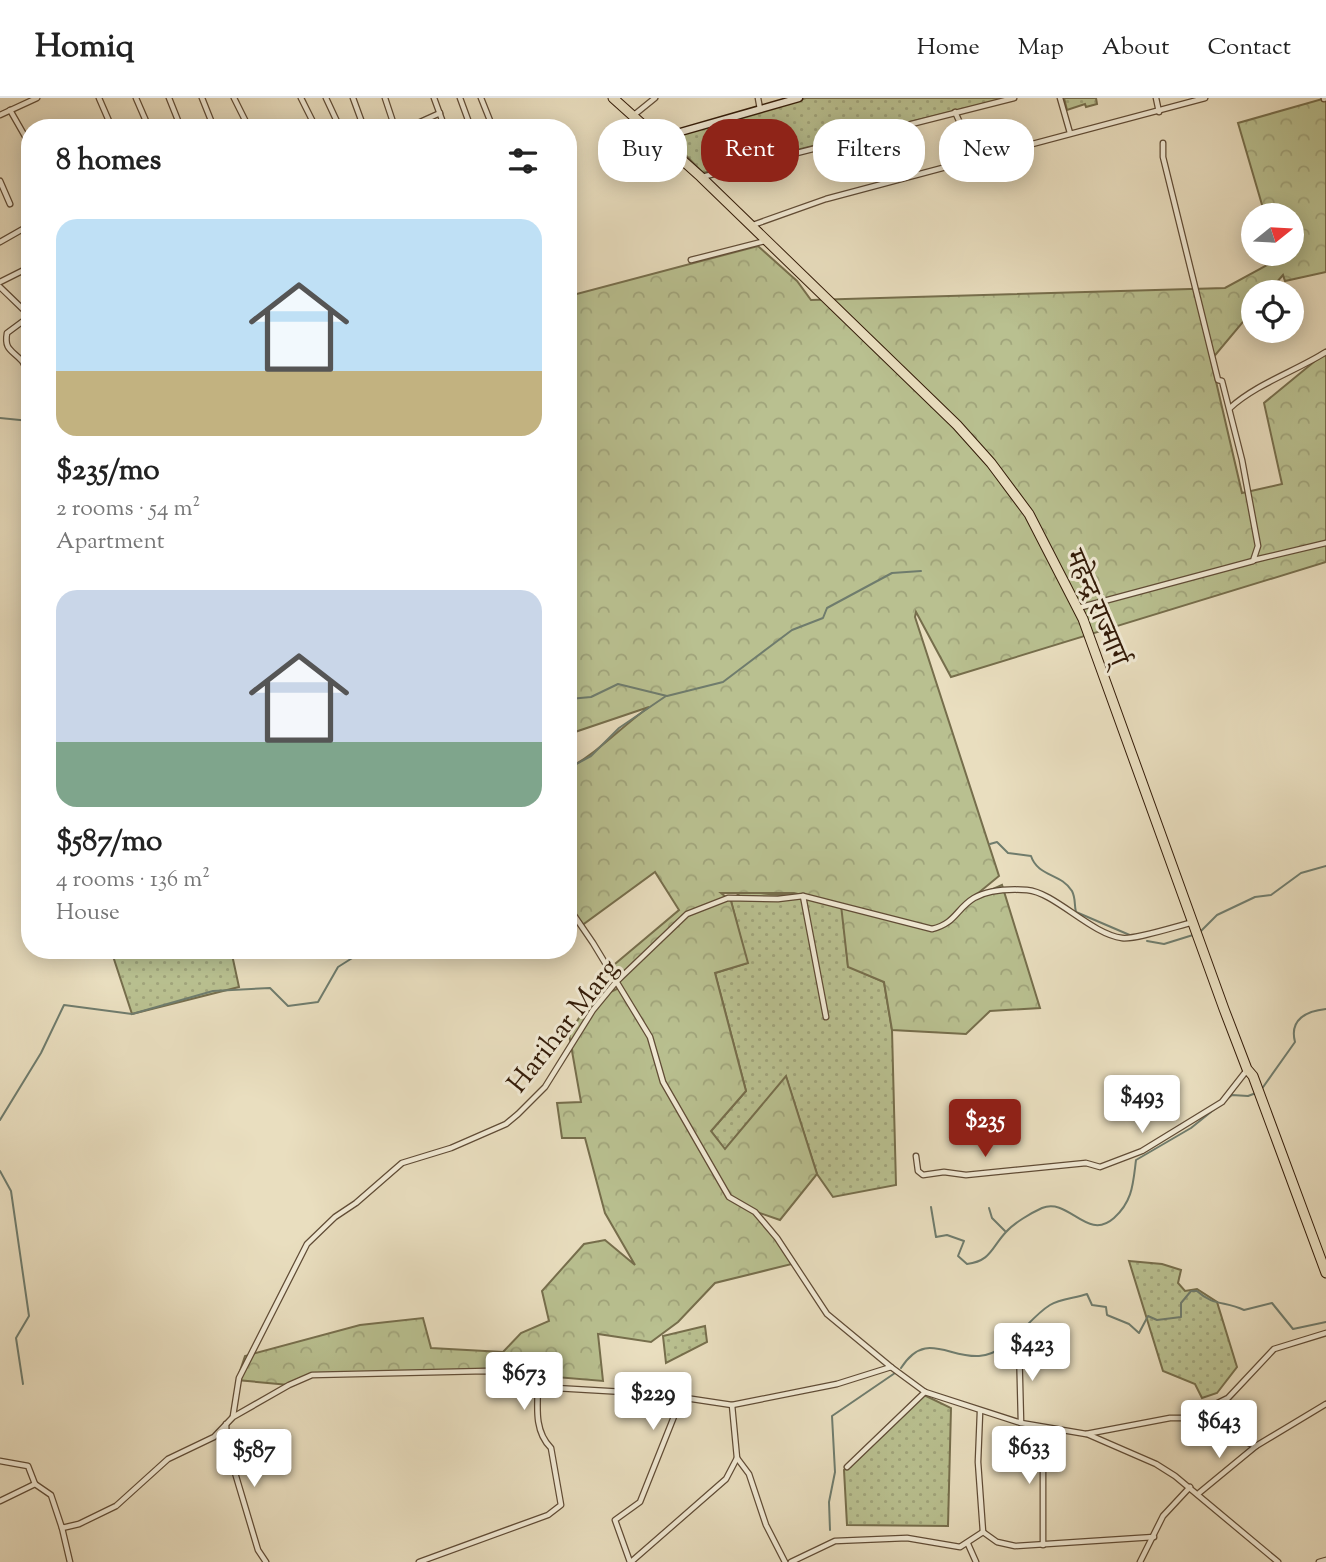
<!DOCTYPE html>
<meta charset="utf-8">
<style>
body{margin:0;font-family:"Sorts Mill Goudy","Noto Serif Devanagari",serif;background:#f6f6f6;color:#222;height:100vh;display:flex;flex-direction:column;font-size:26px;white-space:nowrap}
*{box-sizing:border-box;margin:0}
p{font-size:23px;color:#767676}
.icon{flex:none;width:38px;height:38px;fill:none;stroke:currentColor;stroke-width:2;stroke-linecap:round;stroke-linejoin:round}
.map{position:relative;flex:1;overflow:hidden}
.sheet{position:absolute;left:21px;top:21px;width:556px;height:840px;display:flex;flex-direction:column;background:#fff;border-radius:28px;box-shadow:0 4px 18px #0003}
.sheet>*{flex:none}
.top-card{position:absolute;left:598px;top:21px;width:621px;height:63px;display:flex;gap:14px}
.needle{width:46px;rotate:72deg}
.tools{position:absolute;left:1241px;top:105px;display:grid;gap:14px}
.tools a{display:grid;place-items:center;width:63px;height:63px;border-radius:50%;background:#fff;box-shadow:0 4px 18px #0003;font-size:35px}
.price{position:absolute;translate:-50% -60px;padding:0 16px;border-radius:7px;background:#fff;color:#222;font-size:23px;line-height:46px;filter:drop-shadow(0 2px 4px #0008)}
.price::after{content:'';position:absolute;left:50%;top:42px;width:21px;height:16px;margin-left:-10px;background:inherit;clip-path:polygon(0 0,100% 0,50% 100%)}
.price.active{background:#8f2418;color:#fff}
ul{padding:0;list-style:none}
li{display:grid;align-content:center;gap:14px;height:371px;padding:0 35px}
li span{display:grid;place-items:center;height:217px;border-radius:21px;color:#555}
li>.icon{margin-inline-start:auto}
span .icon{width:126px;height:126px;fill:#fffc;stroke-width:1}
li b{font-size:30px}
h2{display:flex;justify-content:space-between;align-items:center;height:84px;padding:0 35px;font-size:30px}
.pill{padding:0 24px;border-radius:28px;background:#fff;box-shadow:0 4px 18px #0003;font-size:24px;line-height:63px}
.pill.active{background:#8f2418;color:#fff}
header{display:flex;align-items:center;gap:42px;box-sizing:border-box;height:98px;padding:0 35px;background:#fff;border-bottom:2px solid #e0e0e0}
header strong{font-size:33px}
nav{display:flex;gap:38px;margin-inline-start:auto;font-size:24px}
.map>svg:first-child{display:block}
.grass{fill:url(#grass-dots);stroke:#766e4c;stroke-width:2}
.forest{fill:url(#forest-crowns);stroke:#766e4c;stroke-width:2}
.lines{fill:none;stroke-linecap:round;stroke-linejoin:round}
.stream{stroke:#6f7c6d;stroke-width:2}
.street-casing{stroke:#604c36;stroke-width:7}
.secondary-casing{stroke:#331b08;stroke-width:9}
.highway-casing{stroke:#331b08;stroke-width:11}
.street{stroke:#f1ead5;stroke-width:4.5}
.secondary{stroke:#f1ead5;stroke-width:6}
.highway{stroke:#e9debf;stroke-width:9}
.labels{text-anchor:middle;stroke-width:6;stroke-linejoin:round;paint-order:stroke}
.street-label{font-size:28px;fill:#331b08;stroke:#f1ead5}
</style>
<header>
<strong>Homiq</strong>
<nav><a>Home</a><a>Map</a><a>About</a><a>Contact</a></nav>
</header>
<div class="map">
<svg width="1326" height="1464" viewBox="0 0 1326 1464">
<defs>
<pattern id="grass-dots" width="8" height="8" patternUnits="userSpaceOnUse" patternTransform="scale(1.75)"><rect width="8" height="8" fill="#b9c090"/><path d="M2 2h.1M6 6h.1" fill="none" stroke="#a0a47b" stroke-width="1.8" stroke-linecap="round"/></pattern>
<pattern id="forest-crowns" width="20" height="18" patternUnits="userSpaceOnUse" patternTransform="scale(1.75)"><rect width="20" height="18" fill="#b9c090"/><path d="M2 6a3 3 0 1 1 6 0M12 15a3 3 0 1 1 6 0" fill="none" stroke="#a0a47b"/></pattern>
</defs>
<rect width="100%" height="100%" fill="#e9debf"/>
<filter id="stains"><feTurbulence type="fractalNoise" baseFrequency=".00286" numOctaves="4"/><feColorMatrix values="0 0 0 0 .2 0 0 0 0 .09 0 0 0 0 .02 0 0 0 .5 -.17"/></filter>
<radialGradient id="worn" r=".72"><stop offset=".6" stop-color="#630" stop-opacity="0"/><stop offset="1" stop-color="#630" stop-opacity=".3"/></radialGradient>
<!-- grass -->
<g class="grass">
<polygon points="806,0 1007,0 703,75 668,39"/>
<polygon points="1064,0 1096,0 1097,6 1086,9 1085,6 1067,12"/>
<path d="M 744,791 C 777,802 809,792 842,807 L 848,868 L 884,884 L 892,932 L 896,1087 L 833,1099 L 817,1076 L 786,979 L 725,1052 L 711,1033 L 746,993 L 715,875 L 747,865 L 731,803 Z"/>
<polygon points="111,852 231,852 239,889 132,916"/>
<polygon points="1129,1163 1162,1166 1181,1172 1178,1185 1185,1193 1197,1191 1217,1204 1237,1269 1217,1295 1202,1300 1195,1286 1163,1273"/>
<polygon points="705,1228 707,1244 666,1265 663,1238"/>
<polygon points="924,1297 951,1310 948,1428 847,1427 844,1372"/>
</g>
<!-- forest -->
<path class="forest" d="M 1326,0 L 1326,174 L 1285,183 L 1283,177 L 1268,194 L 1253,194 L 1253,212 L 1211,262 L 1242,395 L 1282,386 L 1264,305 L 1326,254 L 1326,464 L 951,579 L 916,514 L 915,519 L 999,778 L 971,801 L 1002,787 L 1040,910 L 990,913 L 966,936 L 892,932 L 884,884 L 848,869 L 841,807 L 794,795 L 721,795 L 731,803 L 748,865 L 715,875 L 746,993 L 711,1033 L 725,1051 L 786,978 L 817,1076 L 780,1122 L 757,1114 L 796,1165 L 715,1185 L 678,1224 L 651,1244 L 598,1236 L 603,1283 L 486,1273 L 313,1277 L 289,1287 L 237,1282 L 245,1258 L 360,1227 L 423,1220 L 431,1250 L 503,1254 L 521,1235 L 549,1223 L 542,1193 L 584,1146 L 605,1142 L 635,1167 L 605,1115 L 585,1040 L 562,1040 L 557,1005 L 581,1004 L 569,936 L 589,904 L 619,890 L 609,871 L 679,812 L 655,774 L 581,828 L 569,809 L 569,670 C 599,654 621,629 649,609 L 569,636 L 569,198 L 758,148 L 797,183 L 811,202 L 1225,190 L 1278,161 L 1277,156 L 1292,156 L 1292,117 L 1265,117 L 1238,25 Z"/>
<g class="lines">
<!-- stream -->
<g class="stream">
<polyline points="0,320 30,323"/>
<polyline points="569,601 591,599 618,586 667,598 723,584 792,532 823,520 827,510 892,475 921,473"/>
<polyline points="569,670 591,658 619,630 666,598"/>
<path d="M 990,746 L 997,744 L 1008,755 L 1031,758 C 1038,779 1061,775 1072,793 C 1076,801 1074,807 1076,814 L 1132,838"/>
<polyline points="1199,835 1217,817 1255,799 1271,797 1301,775 1326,768"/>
<polyline points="1147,843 1164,846 1193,837"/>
<path d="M 1261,992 L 1295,944 C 1289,921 1307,913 1326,911"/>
<polyline points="0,1022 41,955 64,907 132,916 213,893 270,890 288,908 318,904 338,869 365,852"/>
<polyline points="0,1073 11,1093 29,1218 16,1240 23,1286"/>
<path d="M 931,1109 L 936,1139 L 947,1137 L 964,1143 L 958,1158 L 967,1166 C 991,1163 991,1150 1006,1134 C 1014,1125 1031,1115 1042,1110 C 1069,1099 1087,1144 1114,1120 C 1133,1103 1133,1085 1136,1062 L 1191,1030 L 1232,997 L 1248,998 L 1256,995"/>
<polyline points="989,1110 992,1120 1005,1133"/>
<path d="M 901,1270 C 925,1232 948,1260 979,1258 C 1009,1256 1027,1221 1050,1207 C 1060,1201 1076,1200 1087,1196 L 1092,1207 L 1106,1209 L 1107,1217 L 1129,1226 L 1139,1235 L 1148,1218 L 1157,1222 L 1181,1219 L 1181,1205 L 1191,1193 L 1197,1193 C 1213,1208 1225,1203 1244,1212 L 1272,1205 L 1293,1231 L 1326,1224"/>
<polyline points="830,1432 829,1404 835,1374 832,1318 895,1275"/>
</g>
<defs>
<g id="street">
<polyline points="99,0 112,30"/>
<polyline points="136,0 149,30"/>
<polyline points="169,0 181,30"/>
<polyline points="202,0 214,30"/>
<polyline points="234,0 249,30"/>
<polyline points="301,0 316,30"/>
<polyline points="326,0 340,30"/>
<polyline points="353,0 364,30"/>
<polyline points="385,0 395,30"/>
<polyline points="434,0 445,30"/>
<polyline points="460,0 471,30"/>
<polyline points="481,0 493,30"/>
<polyline points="758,0 760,11"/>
<polyline points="1060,0 1070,35"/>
<polyline points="1156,0 1159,14"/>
<polyline points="1324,0 1324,1"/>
<polyline points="10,12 30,47"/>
<polyline points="955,14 977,62"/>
<polyline points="0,17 37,0"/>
<polyline points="634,17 655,0"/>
<polyline points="407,30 440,15"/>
<polyline points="702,79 1014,0"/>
<polyline points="0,83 10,106"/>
<polyline points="750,128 826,101 1205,0"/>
<polyline points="0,144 30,127"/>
<polyline points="691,162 765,143"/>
<polyline points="0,184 30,169"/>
<polyline points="0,189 30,218"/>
<path d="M 30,218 L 7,235 C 4,252 12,252 22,263 C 25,267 27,274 30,279"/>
<path d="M 1230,310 C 1256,286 1296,273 1326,254"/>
<polyline points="1254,462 1326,445"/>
<polyline points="1078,510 1253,463 1258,448 1242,362 1222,283 1218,282 1163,59 1163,45"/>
<polyline points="803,798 826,919"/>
<polyline points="569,810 593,845 650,939 663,984 729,1099 755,1114 777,1140 827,1216 891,1269"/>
<polyline points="916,1058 918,1073 923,1077 944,1074 966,1077 1086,1065 1100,1069 1142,1053 1222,1004 1247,972"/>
<polyline points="1019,1245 1021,1325"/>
<polyline points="732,1307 737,1360 749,1376 766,1427 785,1464"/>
<polyline points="980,1314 978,1364 983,1434"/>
<path d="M 233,1318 L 239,1280 L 307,1146 L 335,1119 L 356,1105 L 402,1065 L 451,1050 L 506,1026 L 518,1016 L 545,989 L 593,912 L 616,884 L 687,816 L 728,800 L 778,801 L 803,798 L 932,831 C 956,825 956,811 974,800 C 988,792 1011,791 1027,792 C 1054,794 1091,836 1122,840 C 1135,842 1177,828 1194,824"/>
<polyline points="1187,1320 1228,1300 1274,1251 1326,1235"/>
<polyline points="226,1326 227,1348 258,1452 266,1464"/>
<polyline points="1087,1336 1156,1366 1175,1378 1278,1464"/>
<polyline points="0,1363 28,1368 35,1386 51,1397 62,1430 79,1426 116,1408 168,1361 214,1339 233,1319 289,1287 312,1277 486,1273 538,1289 659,1296 732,1307 837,1286 891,1269 925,1294 1021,1325 1086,1336 1170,1320 1186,1320 1256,1348 1326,1306"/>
<polyline points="847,1369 925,1294"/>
<polyline points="1199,1395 1256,1348"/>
<polyline points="0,1403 35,1386"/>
<polyline points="62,1430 70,1464"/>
<polyline points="968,1446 976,1464"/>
<polyline points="1043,1447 1043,1330"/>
<path d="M 419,1464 L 548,1417 L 561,1407 L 551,1350 C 535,1334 537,1312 538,1289"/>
<polyline points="630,1464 615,1422 640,1404 681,1301"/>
<polyline points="631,1464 726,1381 737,1360"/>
<polyline points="791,1464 835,1443 907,1440 960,1449 983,1434 997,1444 1015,1448 1154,1439"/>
<polyline points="1140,1464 1163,1418 1190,1389"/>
<polyline points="1319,1464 1326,1462"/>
</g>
<polyline id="secondary" points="663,44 670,37 799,0"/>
<polyline id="highway" points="613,0 701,79 957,327 991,365 1029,416 1083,521 1224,911 1247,971 1253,978 1326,1175"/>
</defs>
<!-- street casing -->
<use href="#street" class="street-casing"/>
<!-- secondary casing -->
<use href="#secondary" class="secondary-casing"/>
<!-- highway casing -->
<use href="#highway" class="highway-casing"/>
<!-- street -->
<use href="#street" class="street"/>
<!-- secondary -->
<use href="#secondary" class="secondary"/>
<!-- highway -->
<use href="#highway" class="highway"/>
</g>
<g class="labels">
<!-- street labels -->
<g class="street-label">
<text transform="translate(1098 509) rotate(67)" y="10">महेन्द्र राज्मार्ग्</text>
<text transform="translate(562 927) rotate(-52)" y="10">Harihar Marg</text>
</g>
</g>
<rect width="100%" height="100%" filter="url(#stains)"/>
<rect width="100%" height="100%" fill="url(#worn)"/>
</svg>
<div class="tools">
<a><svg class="needle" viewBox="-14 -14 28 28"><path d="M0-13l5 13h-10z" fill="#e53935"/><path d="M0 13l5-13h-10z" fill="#767676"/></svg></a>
<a><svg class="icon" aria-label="locate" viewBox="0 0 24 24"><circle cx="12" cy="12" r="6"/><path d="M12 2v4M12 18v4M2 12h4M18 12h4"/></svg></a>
</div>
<b class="price" style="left:1142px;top:1037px">$493</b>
<b class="price active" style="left:985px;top:1061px">$235</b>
<b class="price" style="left:1032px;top:1285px">$423</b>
<b class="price" style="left:524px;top:1314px">$673</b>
<b class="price" style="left:653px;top:1334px">$229</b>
<b class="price" style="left:1219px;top:1362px">$643</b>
<b class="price" style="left:1029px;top:1388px">$633</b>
<b class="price" style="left:254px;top:1391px">$587</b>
<div class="top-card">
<a class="pill">Buy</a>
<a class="pill active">Rent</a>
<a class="pill">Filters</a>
<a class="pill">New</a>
</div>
<section class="sheet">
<h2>8 homes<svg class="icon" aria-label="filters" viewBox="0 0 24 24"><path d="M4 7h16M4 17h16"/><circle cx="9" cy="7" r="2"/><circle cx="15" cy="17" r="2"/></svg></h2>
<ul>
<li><span style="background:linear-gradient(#bfe0f5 70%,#c2b280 0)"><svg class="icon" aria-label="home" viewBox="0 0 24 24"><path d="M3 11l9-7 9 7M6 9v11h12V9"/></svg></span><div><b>$235/mo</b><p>2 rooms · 54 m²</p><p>Apartment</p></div></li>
<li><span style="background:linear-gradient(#c9d6e8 70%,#7fa58c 0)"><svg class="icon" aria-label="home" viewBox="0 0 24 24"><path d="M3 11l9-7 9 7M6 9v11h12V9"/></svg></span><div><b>$587/mo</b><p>4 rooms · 136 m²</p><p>House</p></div></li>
</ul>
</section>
</div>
